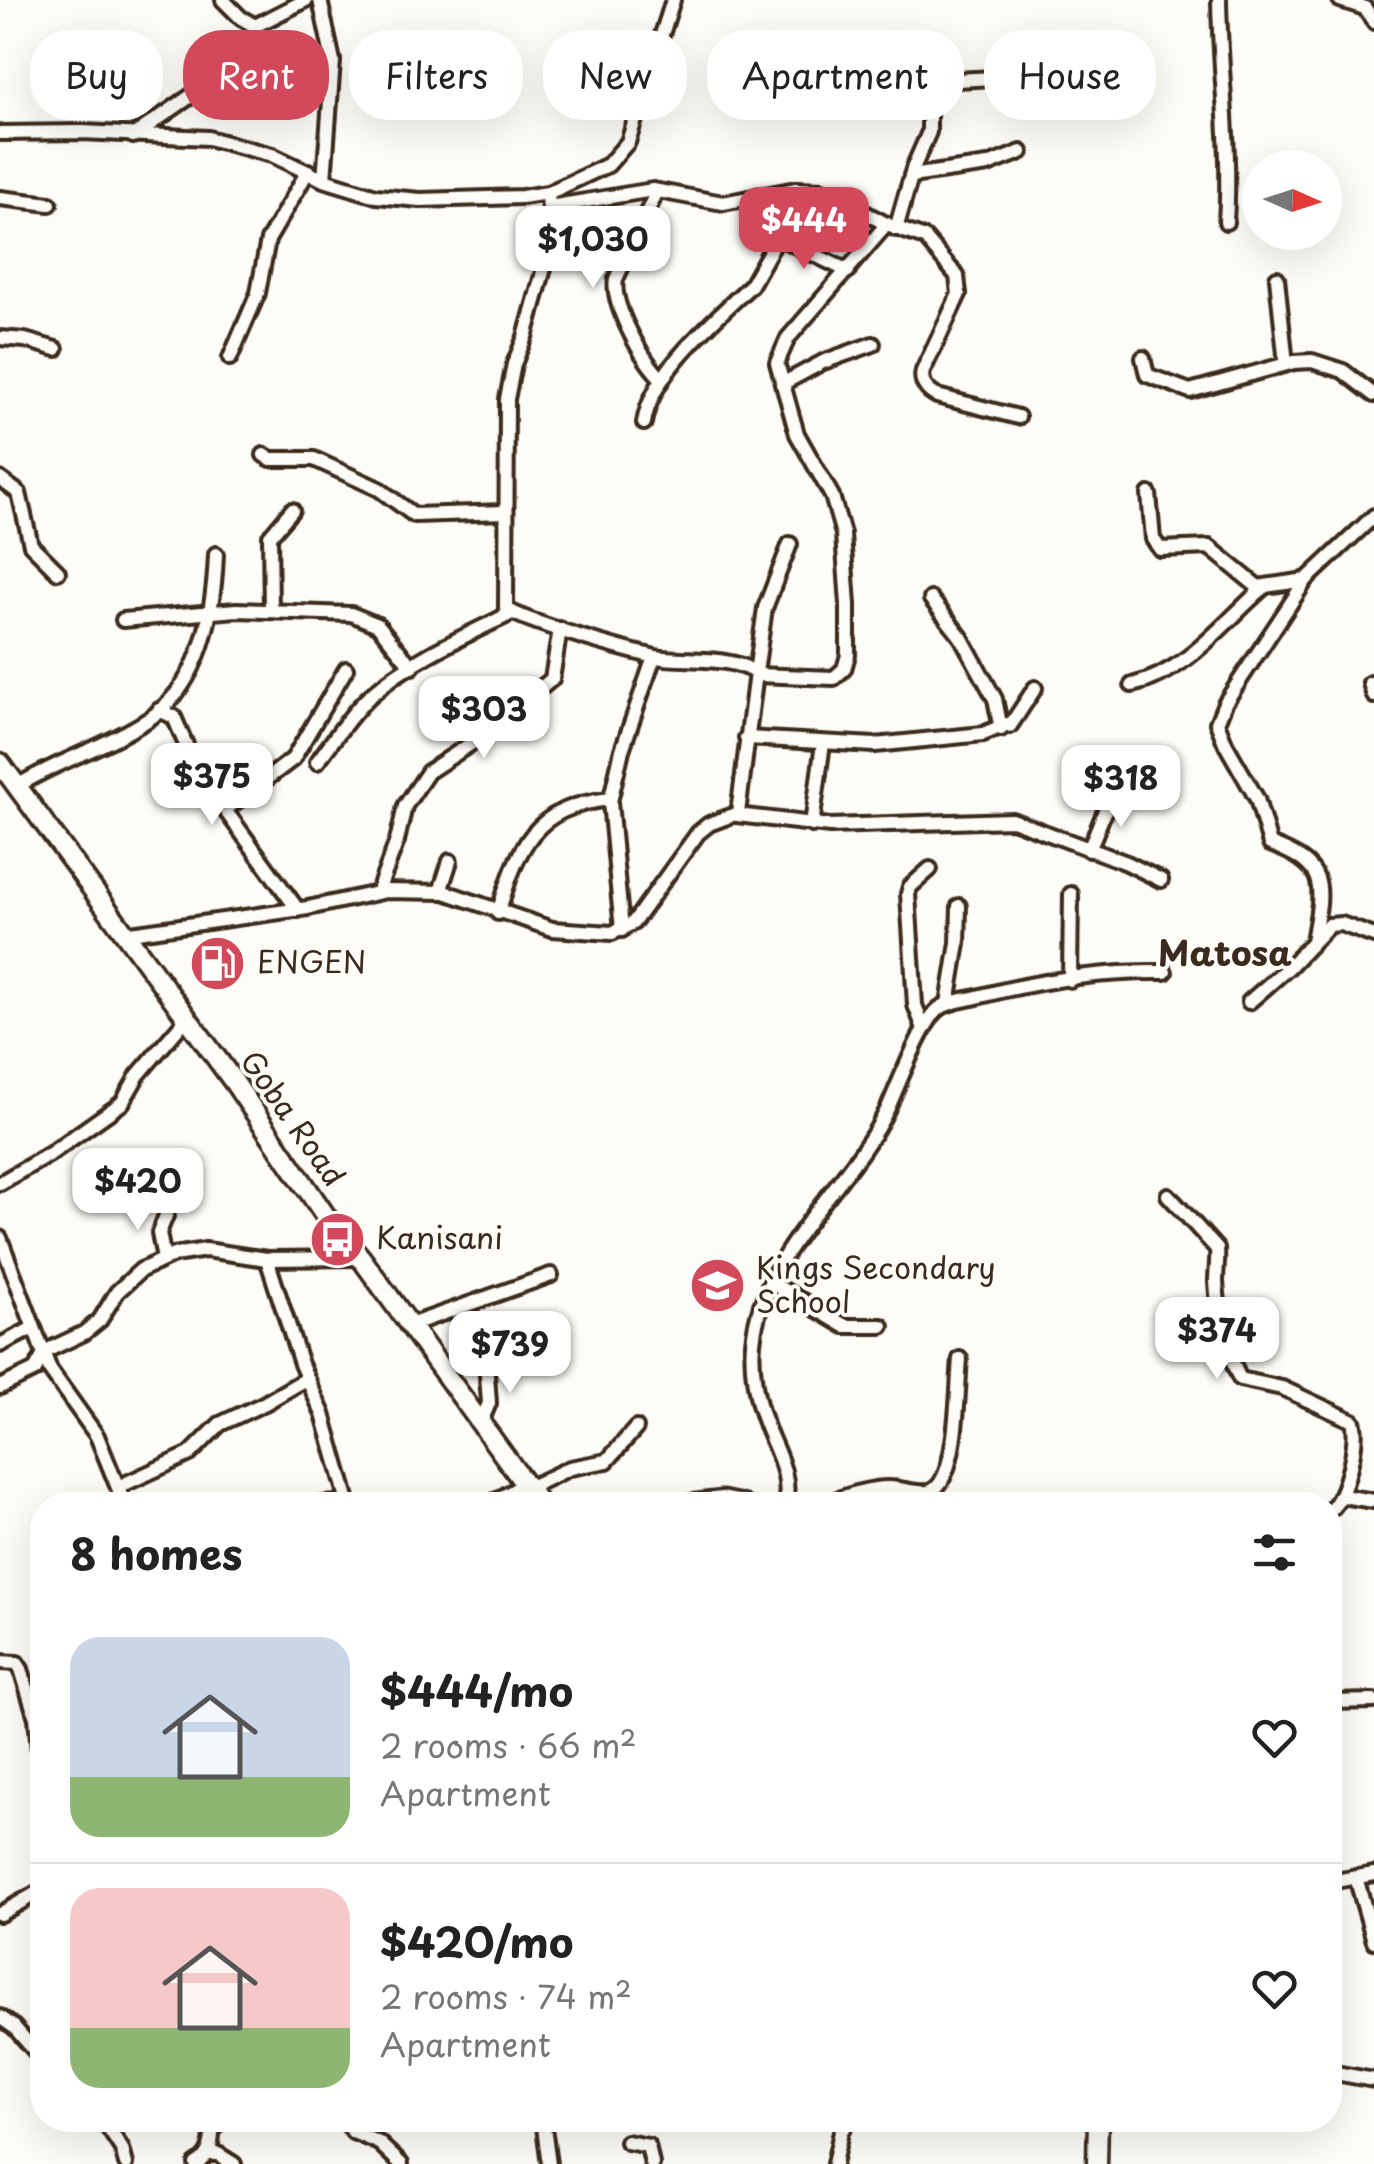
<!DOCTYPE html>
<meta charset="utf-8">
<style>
body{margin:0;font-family:"Playpen Sans",sans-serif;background:#f2f2f2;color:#222;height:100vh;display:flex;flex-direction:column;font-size:38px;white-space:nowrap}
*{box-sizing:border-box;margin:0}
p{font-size:32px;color:#767676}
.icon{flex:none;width:55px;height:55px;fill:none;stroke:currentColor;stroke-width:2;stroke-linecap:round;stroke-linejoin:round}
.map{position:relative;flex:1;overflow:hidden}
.panel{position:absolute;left:30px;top:1492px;width:1312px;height:640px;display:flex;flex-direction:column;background:#fff;border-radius:40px;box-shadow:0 10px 40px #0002}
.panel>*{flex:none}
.top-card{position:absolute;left:30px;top:30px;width:1315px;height:90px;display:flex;gap:20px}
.needle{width:65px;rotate:93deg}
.tools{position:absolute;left:1242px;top:150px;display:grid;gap:20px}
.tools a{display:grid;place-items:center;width:100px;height:100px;border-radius:50%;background:#fff;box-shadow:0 10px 40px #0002;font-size:50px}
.price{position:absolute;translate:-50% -85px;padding:0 22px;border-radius:20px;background:#fff;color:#222;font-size:32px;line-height:65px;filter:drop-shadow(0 2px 5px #0008)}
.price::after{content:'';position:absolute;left:50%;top:60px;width:30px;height:22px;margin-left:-15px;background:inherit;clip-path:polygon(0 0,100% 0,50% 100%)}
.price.current{background:#d1495b;color:#fff}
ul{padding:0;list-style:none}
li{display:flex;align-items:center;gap:30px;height:250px;padding:0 40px}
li+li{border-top:2px solid #e0e0e0}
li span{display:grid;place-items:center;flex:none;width:280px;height:200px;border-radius:30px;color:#555}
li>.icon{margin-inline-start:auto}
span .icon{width:120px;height:120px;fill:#fffc;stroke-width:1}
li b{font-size:42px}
h2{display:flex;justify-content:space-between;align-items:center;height:120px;padding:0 40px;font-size:42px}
.tag{padding:0 35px;border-radius:40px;background:#fff;box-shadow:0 10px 40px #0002;font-size:35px;line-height:90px}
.tag.current{background:#d1495b;color:#fff}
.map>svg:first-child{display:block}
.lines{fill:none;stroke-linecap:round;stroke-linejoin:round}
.minor-casing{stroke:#3b2a1e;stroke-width:20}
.major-casing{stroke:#3b2a1e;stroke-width:25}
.minor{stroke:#fdfcf7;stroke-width:12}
.major{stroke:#fdfcf7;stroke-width:18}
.labels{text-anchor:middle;stroke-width:8;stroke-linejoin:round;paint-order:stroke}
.poi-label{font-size:30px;fill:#3b2a1e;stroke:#fdfcf7;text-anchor:start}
.street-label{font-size:30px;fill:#3b2a1e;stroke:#fdfcf7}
.quarter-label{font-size:35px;font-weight:bold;fill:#3b2a1e;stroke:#fdfcf7}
</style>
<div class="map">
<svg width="1374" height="2164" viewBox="0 0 1374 2164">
<rect width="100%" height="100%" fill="#fdfcf7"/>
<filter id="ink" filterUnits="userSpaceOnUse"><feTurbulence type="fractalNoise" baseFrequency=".01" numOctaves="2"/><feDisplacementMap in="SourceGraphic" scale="20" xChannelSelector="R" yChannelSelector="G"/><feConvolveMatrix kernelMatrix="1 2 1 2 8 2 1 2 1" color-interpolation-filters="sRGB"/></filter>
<g filter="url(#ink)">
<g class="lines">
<defs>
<g id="minor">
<polyline points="223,0 241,18 255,26 306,0"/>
<polyline points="320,0 333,61 324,180"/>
<path d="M 1219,0 C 1220,74 1231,148 1226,222"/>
<polyline points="1340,0 1365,8 1374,22"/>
<polyline points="0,133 82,132 208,138 272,155 324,180 376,196 420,200 522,197 548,193 608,165 628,142 673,0"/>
<polyline points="133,136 233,67 268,59"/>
<polyline points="911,176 988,165 1021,152"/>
<path d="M 657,191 L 616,279 C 611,305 643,361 662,379"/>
<polyline points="0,198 50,204"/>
<path d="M 549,207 L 653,190 L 723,203 L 796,189 L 822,190 L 890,226 L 925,238 L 957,276 L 959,294 L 923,371 C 920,382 927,391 937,396 L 1018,417"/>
<polyline points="896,229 914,166 929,132 929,108 936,81 1014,77"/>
<polyline points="778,237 848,271"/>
<polyline points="1277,278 1286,364"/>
<polyline points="0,338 25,340 56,349"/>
<polyline points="230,358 258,293 268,240 308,171"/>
<polyline points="1143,358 1147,375 1190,391 1294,362 1312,361 1343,371 1374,395"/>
<polyline points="782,384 823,362 873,344"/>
<path d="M 644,423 C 652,371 714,321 751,285 L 778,237 L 796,189"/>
<polyline points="264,455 271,459 314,459 379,489 414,515 505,512"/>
<polyline points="0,479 19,493 31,545 58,572"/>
<polyline points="1149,494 1153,539 1160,549 1209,547 1258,587 1306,580"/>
<polyline points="931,599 961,637 995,699 1001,729"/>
<polyline points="271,611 270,536 292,510"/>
<polyline points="123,620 236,610 351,614 378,625 412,667"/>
<polyline points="756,673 765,608 790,544"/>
<polyline points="757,675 834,678 844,669 848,655 848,605 843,534 832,496 797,434 777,363 788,338 887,224"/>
<polyline points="1370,683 1374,696"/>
<path d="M 1132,685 C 1186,673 1223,623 1263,588"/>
<polyline points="159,710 174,717 189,752 225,810 298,910"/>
<polyline points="746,738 875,745 983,734 1007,724 1010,726 1035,688"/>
<path d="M 317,762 C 334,740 350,714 371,695 C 410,660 465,636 512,613"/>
<path d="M 19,785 C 60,760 108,746 149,719 C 201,684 214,612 216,554"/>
<polyline points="225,810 293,759 346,669"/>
<polyline points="737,815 830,826 1012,820 1127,863 1161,880"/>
<polyline points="812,825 823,743"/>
<polyline points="1089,850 1112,793"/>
<polyline points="378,891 397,841 405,806 428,772 478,739 552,679 560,629"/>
<polyline points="440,892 450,861"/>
<path d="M 498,913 C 519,846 533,807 610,799"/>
<polyline points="622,930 610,802 622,750 654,657"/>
<path d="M 123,934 L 308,908 L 386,891 L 445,892 L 552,929 L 612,933 L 633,923 L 698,833 L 709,824 L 738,813 L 756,673 C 730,655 686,662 656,657 C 632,652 520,621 506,608 L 507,399 L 514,364 L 525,337 L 546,261 L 550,233 L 548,193"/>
<path d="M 1313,941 C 1323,885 1329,866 1270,844 L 1257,799 L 1226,745 L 1217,723 L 1225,703 L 1306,580 L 1374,516"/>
<polyline points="1070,980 1071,894"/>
<polyline points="1249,1002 1288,968 1329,925 1341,924 1374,936"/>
<polyline points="948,1004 958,943 959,906"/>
<polyline points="924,1029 915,1005 908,894 910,887 930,869"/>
<polyline points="0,1183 50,1154 122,1103 138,1075 187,1018"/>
<path d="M 1168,1195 L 1217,1249 C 1218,1260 1216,1271 1216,1282 C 1218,1312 1226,1352 1240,1379 L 1282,1388 L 1353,1421 C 1359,1440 1346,1498 1330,1510"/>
<polyline points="0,1238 50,1370 97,1436 125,1505"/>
<polyline points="164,1259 159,1233 167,1213"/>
<polyline points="267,1259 301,1364 323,1414 349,1505"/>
<polyline points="770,1282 845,1326 882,1326"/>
<polyline points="410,1325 551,1275"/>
<polyline points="0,1345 33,1328"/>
<polyline points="0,1387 35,1370 46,1351 84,1333 100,1320 117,1292 141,1270 174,1255 206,1250 267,1259 361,1258"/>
<polyline points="481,1422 489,1403 486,1361"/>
<polyline points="118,1487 190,1454 220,1424 265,1403 306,1379"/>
<polyline points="528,1488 570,1468 607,1461 636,1428"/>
<polyline points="1342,1496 1374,1501"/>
<polyline points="315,1505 347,1502"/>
<polyline points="488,1505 525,1484"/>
<path d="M 785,1505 C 793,1471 770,1443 761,1411 C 755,1392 751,1364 753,1343 C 761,1251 850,1187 888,1108 C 898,1086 923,1019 940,1008 C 950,1001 965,1000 977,997 C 1037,981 1102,971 1165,972"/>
<path d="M 820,1505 C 842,1498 865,1488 889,1488 C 901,1488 916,1494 928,1492 C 959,1486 957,1385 960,1359"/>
<polyline points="0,1662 17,1663 21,1669 36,1718 42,1782"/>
<polyline points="1330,1702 1374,1701"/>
<polyline points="1356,1877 1374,1941"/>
<polyline points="1330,1882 1374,1874"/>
<polyline points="0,1914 42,1890"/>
<polyline points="0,2017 14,2027 42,2059"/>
<polyline points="1330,2072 1374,2080"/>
<polyline points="103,2120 122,2149 126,2164"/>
<polyline points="345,2120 353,2132 379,2143 401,2164"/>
<polyline points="543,2120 549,2164"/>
<polyline points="627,2142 648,2146 652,2164"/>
<polyline points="207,2154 218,2154 234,2164"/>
<path d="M 196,2164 C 209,2157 212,2145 212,2132 L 222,2120"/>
<polyline points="834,2164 841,2132 848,2120"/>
</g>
<g id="major">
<polyline points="0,763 234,1082 327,1218 361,1258 540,1505"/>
<polyline points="689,1505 722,1501 742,1505"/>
<polyline points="1097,2164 1098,2120"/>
</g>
</defs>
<!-- minor casing -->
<use href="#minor" class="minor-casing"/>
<!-- major casing -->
<use href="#major" class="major-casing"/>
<!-- minor -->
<use href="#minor" class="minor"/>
<!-- major -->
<use href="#major" class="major"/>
</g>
</g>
<!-- icons -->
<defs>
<symbol id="fuel-disc" viewBox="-11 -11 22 22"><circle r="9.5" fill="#d1495b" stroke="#fdfcf7"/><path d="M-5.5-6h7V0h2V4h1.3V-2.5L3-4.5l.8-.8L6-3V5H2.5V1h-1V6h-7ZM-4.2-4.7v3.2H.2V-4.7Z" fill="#fff"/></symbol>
<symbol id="bus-disc" viewBox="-11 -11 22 22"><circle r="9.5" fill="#d1495b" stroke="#fdfcf7"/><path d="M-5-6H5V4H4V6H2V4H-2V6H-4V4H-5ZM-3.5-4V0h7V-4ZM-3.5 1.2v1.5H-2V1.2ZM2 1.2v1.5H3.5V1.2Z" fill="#fff"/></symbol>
<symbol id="school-disc" viewBox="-11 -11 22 22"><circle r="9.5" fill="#d1495b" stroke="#fdfcf7"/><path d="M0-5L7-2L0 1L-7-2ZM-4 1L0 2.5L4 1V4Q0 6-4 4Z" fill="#fff"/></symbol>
</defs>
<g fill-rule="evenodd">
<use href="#fuel-disc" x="186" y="932" width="63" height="63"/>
<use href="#bus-disc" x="306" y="1208" width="63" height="63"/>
<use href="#school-disc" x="686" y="1254" width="63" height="63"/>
</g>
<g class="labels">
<!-- poi labels -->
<g class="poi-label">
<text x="257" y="973">ENGEN</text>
<text x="376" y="1249">Kanisani</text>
<text x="756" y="1279">Kings Secondary<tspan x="756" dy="34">School</tspan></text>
</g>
<!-- street labels -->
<g class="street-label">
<text transform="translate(292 1119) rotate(55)" y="10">Goba Road</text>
</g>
<!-- quarter labels -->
<g class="quarter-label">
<text x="1225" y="966">Matosa</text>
</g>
</g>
</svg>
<div class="tools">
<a><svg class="needle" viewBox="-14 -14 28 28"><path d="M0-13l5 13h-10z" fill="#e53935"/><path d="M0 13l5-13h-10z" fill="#767676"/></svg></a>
</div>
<b class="price current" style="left:804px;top:272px">$444</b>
<b class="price" style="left:593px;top:291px">$1,030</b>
<b class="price" style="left:484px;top:761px">$303</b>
<b class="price" style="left:212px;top:828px">$375</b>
<b class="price" style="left:1121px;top:830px">$318</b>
<b class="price" style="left:138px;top:1233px">$420</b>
<b class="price" style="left:1217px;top:1382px">$374</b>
<b class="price" style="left:510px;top:1396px">$739</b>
<div class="top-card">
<a class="tag">Buy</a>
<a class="tag current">Rent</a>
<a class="tag">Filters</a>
<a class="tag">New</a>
<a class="tag">Apartment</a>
<a class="tag">House</a>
</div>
<section class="panel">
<h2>8 homes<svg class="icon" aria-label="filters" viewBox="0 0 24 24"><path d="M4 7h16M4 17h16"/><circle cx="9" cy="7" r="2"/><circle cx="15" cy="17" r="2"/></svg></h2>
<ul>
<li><span style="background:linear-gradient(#c9d6e8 70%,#8fb573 0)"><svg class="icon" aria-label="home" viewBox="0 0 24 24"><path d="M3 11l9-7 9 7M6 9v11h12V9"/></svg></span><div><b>$444/mo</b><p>2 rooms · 66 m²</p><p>Apartment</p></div><svg class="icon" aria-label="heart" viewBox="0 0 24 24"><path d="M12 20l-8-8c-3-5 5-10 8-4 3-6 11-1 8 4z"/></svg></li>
<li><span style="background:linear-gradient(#f6c9c9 70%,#8fb573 0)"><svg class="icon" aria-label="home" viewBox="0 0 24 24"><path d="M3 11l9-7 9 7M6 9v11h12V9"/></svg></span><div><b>$420/mo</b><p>2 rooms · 74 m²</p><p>Apartment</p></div><svg class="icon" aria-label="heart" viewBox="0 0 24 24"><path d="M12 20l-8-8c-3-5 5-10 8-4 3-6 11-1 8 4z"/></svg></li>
</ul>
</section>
</div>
